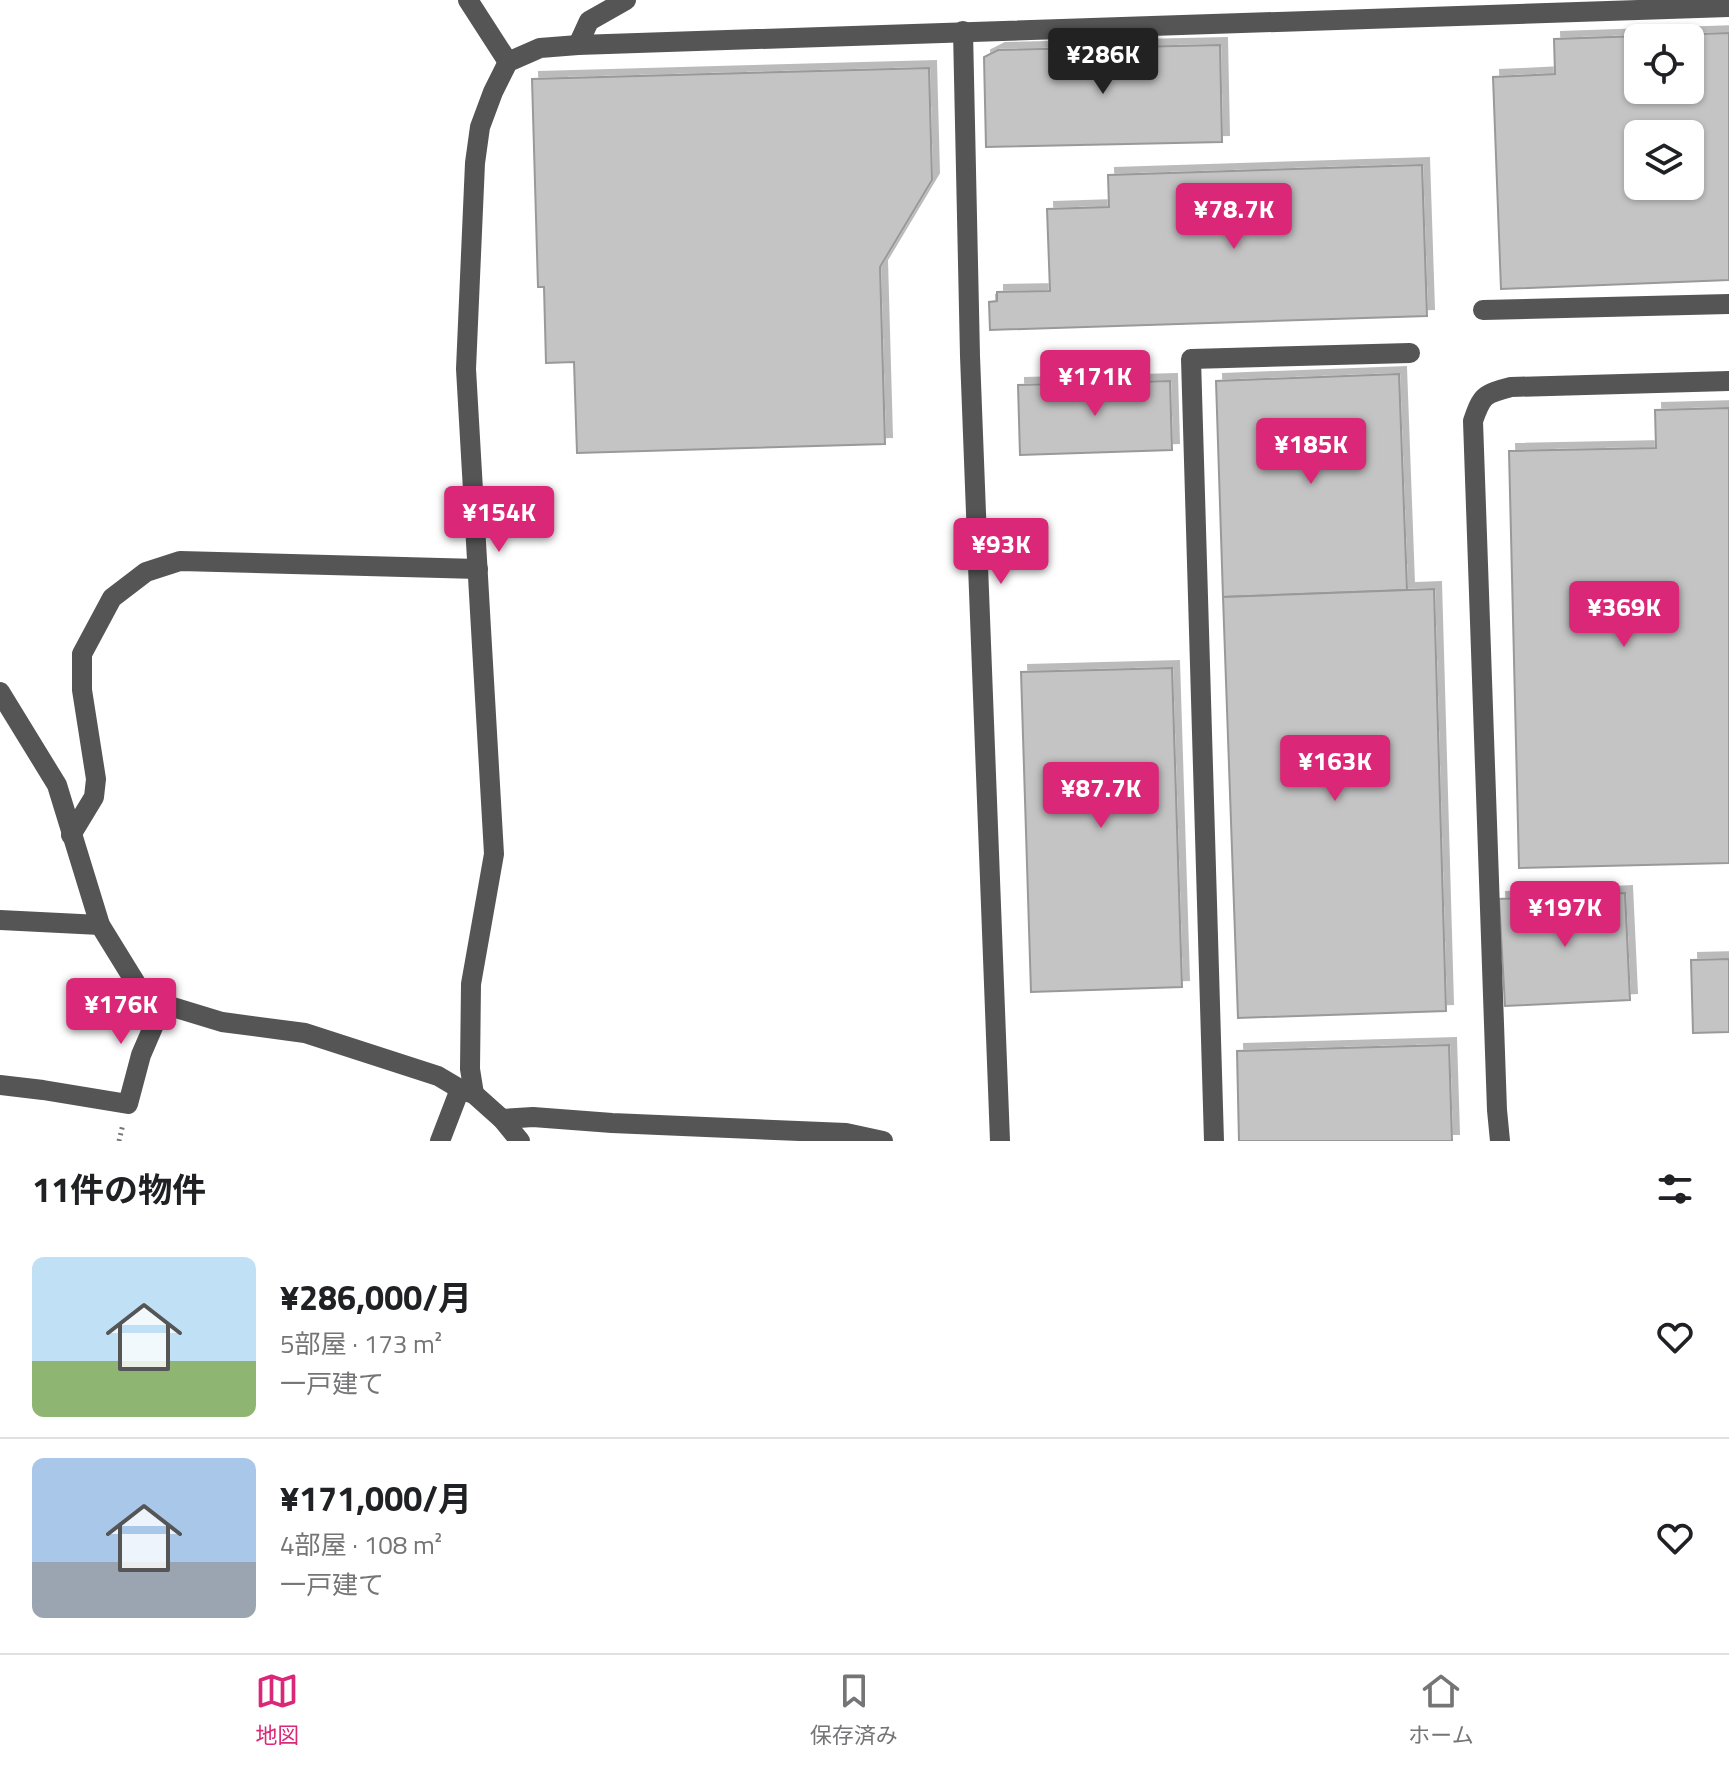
<!DOCTYPE html>
<html lang="ja">
<meta charset="utf-8">
<style>
body{margin:0;font-family:"Titillium Web","Noto Sans JP",sans-serif;background:#f2f2f2;color:#202124;height:100vh;display:flex;flex-direction:column;font-size:30px;white-space:nowrap}
*{box-sizing:border-box;margin:0}
p{font-size:26px;color:#757577}
.icon{flex:none;width:44px;height:44px;fill:none;stroke:currentColor;stroke-width:2;stroke-linecap:round;stroke-linejoin:round}
.map{position:relative;height:1141px;overflow:hidden}
.panel{display:flex;flex-direction:column;background:#fff;flex:1}
.panel>*{flex:none}
.tools{position:absolute;left:1624px;top:24px;display:grid;gap:16px}
.tools a{display:grid;place-items:center;width:80px;height:80px;border-radius:12px;background:#fff;box-shadow:0 2px 6px #0004;font-size:40px}
.price{position:absolute;translate:-50% -68px;padding:0 18px;border-radius:8px;background:#db2777;color:#fff;font-size:26px;line-height:52px;filter:drop-shadow(0 2px 4px #0008)}
.price::after{content:'';position:absolute;left:50%;top:48px;width:24px;height:18px;margin-left:-12px;background:inherit;clip-path:polygon(0 0,100% 0,50% 100%)}
.price.current{background:#222;color:#fff}
ul{padding:0;list-style:none}
li{display:flex;align-items:center;gap:24px;height:200px;padding:0 32px}
li+li{border-top:2px solid #e0e0e0}
li span{display:grid;place-items:center;flex:none;width:224px;height:160px;border-radius:12px;color:#555}
li>.icon{margin-inline-start:auto}
span .icon{width:96px;height:96px;fill:#fffc;stroke-width:1}
li b{font-size:34px}
h2{display:flex;justify-content:space-between;align-items:center;height:96px;padding:0 32px;font-size:34px}
.tabs{display:flex;justify-content:space-around;align-items:center;height:112px;border-top:2px solid #e0e0e0;background:#fff;font-size:22px;color:#757577}
.tabs a{display:grid;justify-items:center;gap:4px}
.tabs .current{color:#db2777}
.map>svg:first-child{display:block}
.building{fill:#c4c4c4;stroke:#999;stroke-width:2;fill-rule:evenodd;filter:url(#shadow)}
.lines{fill:none;stroke-linecap:round;stroke-linejoin:round}
.path{stroke:#777;stroke-width:5;stroke-dasharray:2 4;stroke-linecap:butt}
.minor{stroke:#555;stroke-width:20}
</style>
<div class="map">
<svg width="1729" height="1141" viewBox="0 0 1729 1141">
<defs>
<filter id="shadow"><feDropShadow dx="7" dy="-7" stdDeviation="0" flood-color="#0004"/></filter>
</defs>
<rect width="100%" height="100%" fill="#fff"/>
<!-- building -->
<g class="building">
<path d="M 1729,33 L 1729,280 L 1501,289 L 1493,77 L 1555,74 L 1554,39 ZM 1638,38 L 1690,38 L 1690,90 L 1638,90 ZM 1638,134 L 1690,134 L 1690,186 L 1638,186 Z"/>
<polygon points="1220,45 1222,142 986,147 984,57 998,50"/>
<polygon points="929,68 932,180 880,267 885,444 577,453 574,362 546,363 544,287 538,287 532,79"/>
<polygon points="1422,165 1427,316 990,330 989,302 997,301 997,292 1050,291 1047,209 1109,207 1108,175"/>
<polygon points="1399,374 1407,590 1223,597 1216,381"/>
<polygon points="1170,381 1172,450 1020,455 1018,385"/>
<polygon points="1729,408 1729,863 1519,868 1509,451 1656,448 1655,410"/>
<polygon points="1434,589 1446,1011 1238,1018 1223,597"/>
<polygon points="1172,668 1182,987 1031,992 1021,672"/>
<polygon points="1625,893 1630,1000 1505,1006 1499,899"/>
<polygon points="1729,959 1729,1032 1693,1033 1691,960"/>
<polygon points="1449,1045 1452,1141 1239,1141 1237,1051"/>
</g>
<g class="lines">
<!-- path -->
<polyline class="path" points="119,1141 123,1124"/>
<!-- minor -->
<g class="minor">
<polyline points="468,0 508,62"/>
<polyline points="963,31 970,356 1000,1141"/>
<polyline points="578,45 589,21 626,0"/>
<polyline points="1483,310 1729,304"/>
<polyline points="0,692 57,785 100,925 137,985 163,1004 222,1022 305,1033 438,1076 460,1089 474,1094 502,1119 520,1141"/>
<polyline points="71,835 94,797 96,779 82,690 82,654 112,598 146,572 180,561 478,569"/>
<polyline points="0,920 100,925"/>
<polyline points="0,1085 43,1090 128,1104 141,1055 163,1004"/>
<polyline points="474,1094 470,1069 471,984 494,854 466,369 475,163 480,127 493,92 508,62 540,48 578,45 1729,7"/>
<polyline points="502,1119 533,1117 612,1123 846,1133 883,1141"/>
<polyline points="440,1141 460,1089"/>
<polyline points="1214,1141 1191,359 1410,353"/>
<path d="M 1500,1141 L 1497,1110 L 1473,421 C 1482,395 1484,394 1511,387 L 1729,381"/>
</g>
</g>
</svg>
<div class="tools">
<a><svg class="icon" aria-label="locate" viewBox="0 0 24 24"><circle cx="12" cy="12" r="6"/><path d="M12 2v4M12 18v4M2 12h4M18 12h4"/></svg></a>
<a><svg class="icon" aria-label="layers" viewBox="0 0 24 24"><path d="M12 4l9 5-9 5-9-5zM3 14l9 5 9-5"/></svg></a>
</div>
<b class="price current" style="left:1103px;top:96px">¥286K</b>
<b class="price" style="left:1234px;top:251px">¥78.7K</b>
<b class="price" style="left:1095px;top:418px">¥171K</b>
<b class="price" style="left:1311px;top:486px">¥185K</b>
<b class="price" style="left:499px;top:554px">¥154K</b>
<b class="price" style="left:1001px;top:586px">¥93K</b>
<b class="price" style="left:1624px;top:649px">¥369K</b>
<b class="price" style="left:1335px;top:803px">¥163K</b>
<b class="price" style="left:1101px;top:830px">¥87.7K</b>
<b class="price" style="left:1565px;top:949px">¥197K</b>
<b class="price" style="left:121px;top:1046px">¥176K</b>
</div>
<section class="panel">
<h2>11件の物件<svg class="icon" aria-label="filters" viewBox="0 0 24 24"><path d="M4 7h16M4 17h16"/><circle cx="9" cy="7" r="2"/><circle cx="15" cy="17" r="2"/></svg></h2>
<ul>
<li><span style="background:linear-gradient(#bfe0f5 65%,#8fb573 0)"><svg class="icon" aria-label="home" viewBox="0 0 24 24"><path d="M3 11l9-7 9 7M6 9v11h12V9"/></svg></span><div><b>¥286,000/月</b><p>5部屋 · 173 m²</p><p>一戸建て</p></div><svg class="icon" aria-label="heart" viewBox="0 0 24 24"><path d="M12 20l-8-8c-3-5 5-10 8-4 3-6 11-1 8 4z"/></svg></li>
<li><span style="background:linear-gradient(#a9c7e8 65%,#9aa5b1 0)"><svg class="icon" aria-label="home" viewBox="0 0 24 24"><path d="M3 11l9-7 9 7M6 9v11h12V9"/></svg></span><div><b>¥171,000/月</b><p>4部屋 · 108 m²</p><p>一戸建て</p></div><svg class="icon" aria-label="heart" viewBox="0 0 24 24"><path d="M12 20l-8-8c-3-5 5-10 8-4 3-6 11-1 8 4z"/></svg></li>
</ul>
</section>
<nav class="tabs">
<a class="current"><svg class="icon" aria-label="map" viewBox="0 0 24 24"><path d="M3 6l6-2 6 2 6-2v14l-6 2-6-2-6 2zM9 4v14M15 6v14"/></svg>地図</a>
<a><svg class="icon" aria-label="saved" viewBox="0 0 24 24"><path d="M7 4h10v16l-5-4-5 4z"/></svg>保存済み</a>
<a><svg class="icon" aria-label="home" viewBox="0 0 24 24"><path d="M3 11l9-7 9 7M6 9v11h12V9"/></svg>ホーム</a>
</nav>
